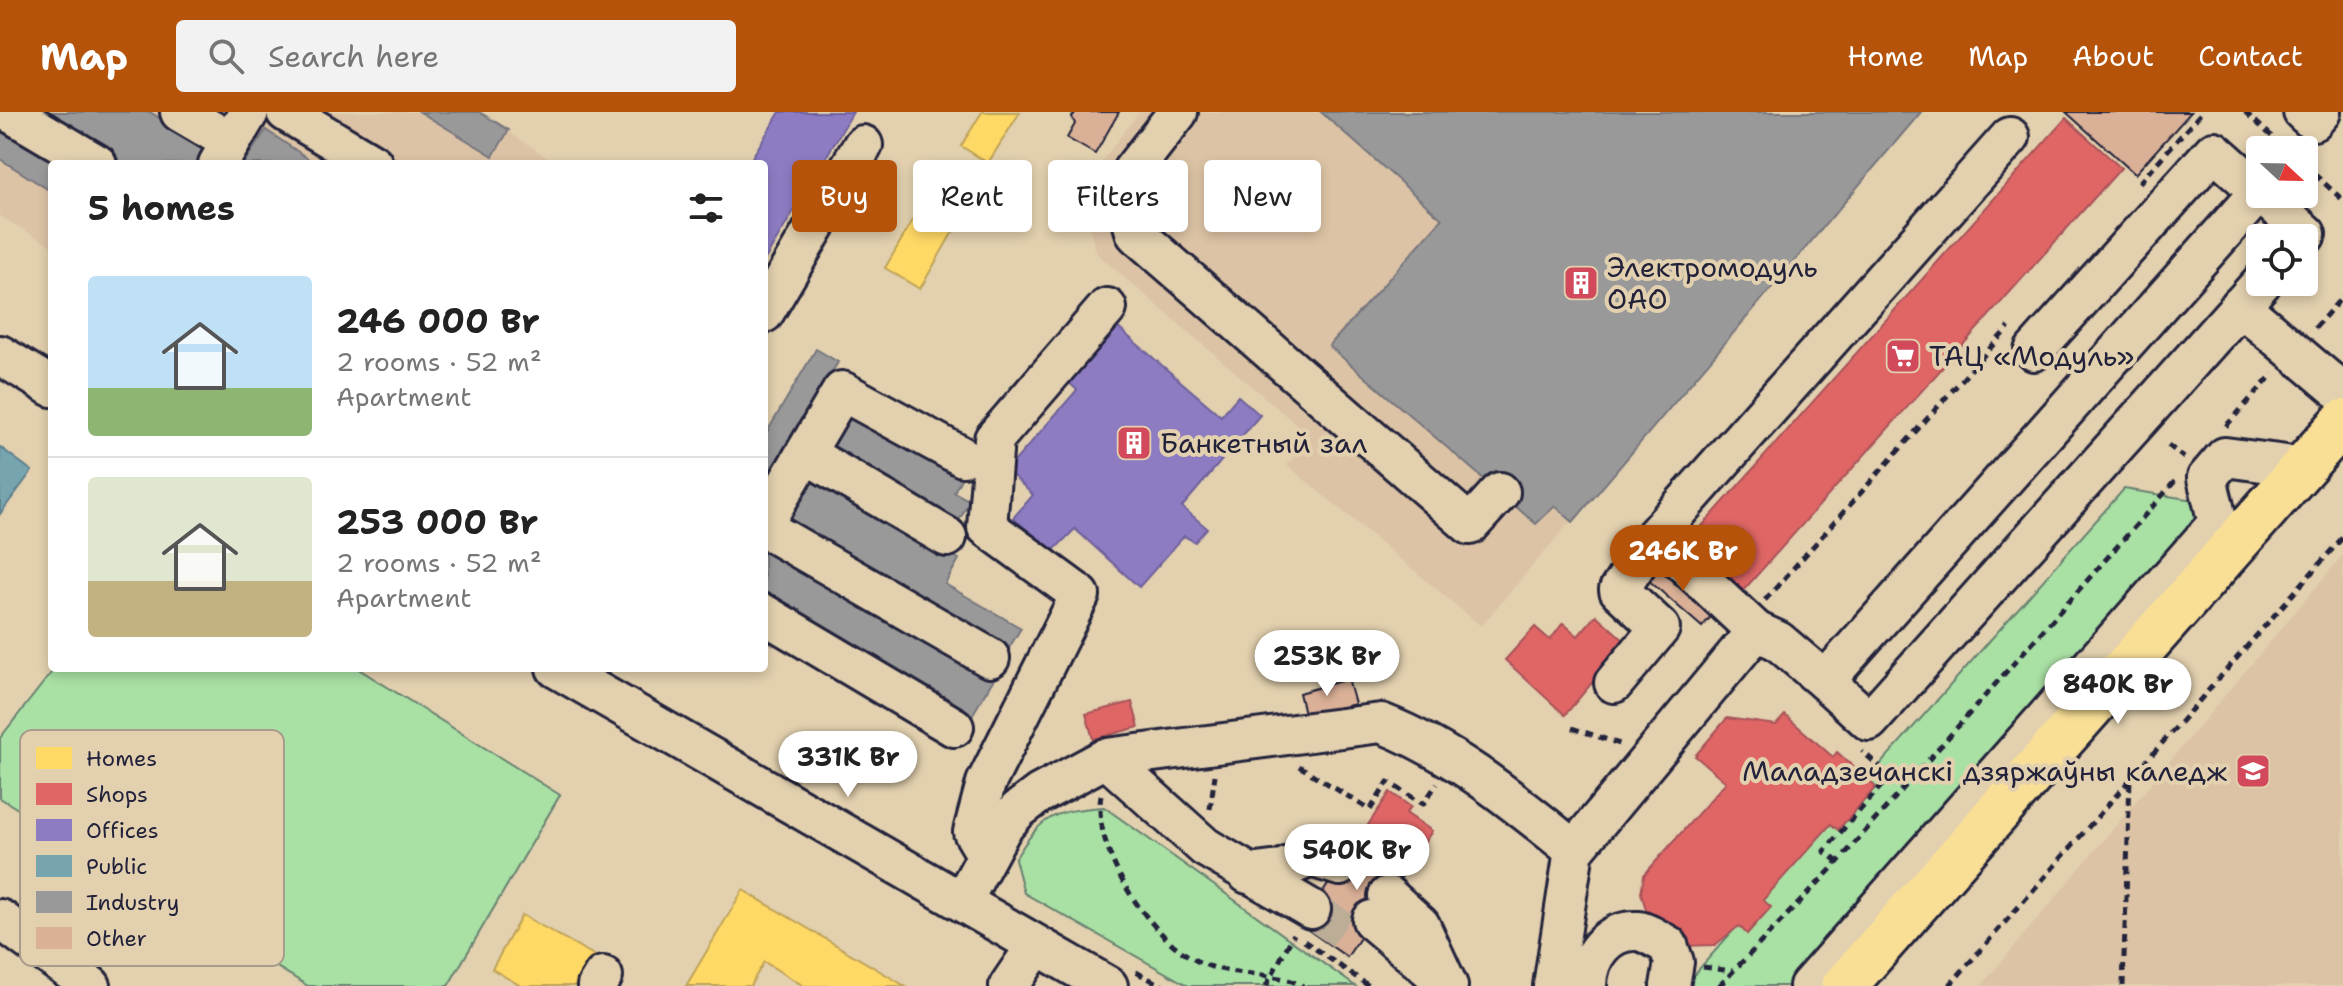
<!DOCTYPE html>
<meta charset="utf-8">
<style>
body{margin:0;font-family:"Shantell Sans",sans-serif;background:#f2f2f2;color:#222;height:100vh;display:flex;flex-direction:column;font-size:30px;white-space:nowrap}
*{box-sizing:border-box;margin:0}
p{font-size:26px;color:#767676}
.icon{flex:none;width:44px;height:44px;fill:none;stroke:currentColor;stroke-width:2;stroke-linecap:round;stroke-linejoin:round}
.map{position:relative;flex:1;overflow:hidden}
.sheet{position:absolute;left:48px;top:48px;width:720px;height:512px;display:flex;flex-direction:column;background:#fff;border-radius:8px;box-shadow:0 4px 12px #0003}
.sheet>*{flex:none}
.banner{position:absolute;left:792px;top:48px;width:760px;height:72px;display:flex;gap:16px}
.needle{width:52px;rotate:112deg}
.tools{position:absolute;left:2246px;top:24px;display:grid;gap:16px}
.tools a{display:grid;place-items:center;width:72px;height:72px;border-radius:8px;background:#fff;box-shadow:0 4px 12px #0003;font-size:40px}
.price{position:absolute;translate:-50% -68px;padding:0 18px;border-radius:28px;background:#fff;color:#222;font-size:26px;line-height:52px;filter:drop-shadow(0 2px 4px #0008)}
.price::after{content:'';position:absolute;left:50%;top:48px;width:24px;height:18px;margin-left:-12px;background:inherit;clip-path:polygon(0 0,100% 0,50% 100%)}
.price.current{background:#b45309;color:#fff}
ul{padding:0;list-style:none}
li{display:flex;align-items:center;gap:24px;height:200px;padding:0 40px}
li+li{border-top:2px solid #e0e0e0}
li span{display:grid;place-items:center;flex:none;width:224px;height:160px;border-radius:8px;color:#555}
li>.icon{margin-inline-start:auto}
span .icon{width:96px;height:96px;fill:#fffc;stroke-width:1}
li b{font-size:34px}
h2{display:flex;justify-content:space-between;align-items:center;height:96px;padding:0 40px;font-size:34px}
.pill{padding:0 28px;border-radius:8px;background:#fff;box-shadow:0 4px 12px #0003;font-size:28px;line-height:72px}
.pill.current{background:#b45309;color:#fff}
header{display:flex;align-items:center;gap:48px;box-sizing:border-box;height:112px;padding:0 40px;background:#b45309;color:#fff}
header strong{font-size:38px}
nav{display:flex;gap:44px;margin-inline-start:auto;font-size:28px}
.search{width:560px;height:72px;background:#f2f2f2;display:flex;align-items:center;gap:20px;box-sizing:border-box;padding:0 28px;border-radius:8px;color:#767676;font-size:30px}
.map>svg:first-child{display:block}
.built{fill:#dcc3a5}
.green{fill:#a9e0a4;stroke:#668170;stroke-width:2}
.homes{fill:#ffd966;stroke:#bda259;stroke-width:2}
.shops{fill:#e06666;stroke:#a75259;stroke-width:2}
.offices{fill:#8e7cc3;stroke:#6e619a;stroke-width:2}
.public{fill:#76a5af;stroke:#5d7e8c;stroke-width:2}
.industry{fill:#999;stroke:#75757d;stroke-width:2}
.building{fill:#dab097;stroke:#22223b;stroke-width:2}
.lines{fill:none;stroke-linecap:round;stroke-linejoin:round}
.minor-tunnel{stroke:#bcad97;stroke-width:38;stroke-dasharray:38 19;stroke-linecap:butt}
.minor-casing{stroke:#22223b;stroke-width:44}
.major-casing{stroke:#22223b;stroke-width:50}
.path{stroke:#22223b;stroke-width:5;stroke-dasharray:8 6;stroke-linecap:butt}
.minor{stroke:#e2d0ae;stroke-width:38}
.major{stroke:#f9df96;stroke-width:44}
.labels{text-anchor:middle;stroke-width:8;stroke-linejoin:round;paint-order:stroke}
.poi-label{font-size:28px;fill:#22223b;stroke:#e2d0ae;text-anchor:start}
.key{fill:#e2d0ae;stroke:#a89c8c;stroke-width:2}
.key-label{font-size:22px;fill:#22223b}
</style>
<header>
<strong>Map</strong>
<div class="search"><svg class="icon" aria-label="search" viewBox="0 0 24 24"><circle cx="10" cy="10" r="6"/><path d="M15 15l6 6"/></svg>Search here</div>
<nav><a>Home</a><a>Map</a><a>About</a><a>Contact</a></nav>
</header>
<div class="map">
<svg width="2343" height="874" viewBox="0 0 2343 874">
<rect width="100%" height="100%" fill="#e2d0ae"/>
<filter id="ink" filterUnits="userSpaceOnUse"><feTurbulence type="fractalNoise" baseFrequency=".0125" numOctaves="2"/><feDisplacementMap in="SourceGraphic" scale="16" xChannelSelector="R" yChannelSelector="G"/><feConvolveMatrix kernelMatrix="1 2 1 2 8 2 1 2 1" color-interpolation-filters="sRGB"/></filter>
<g filter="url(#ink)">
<!-- built -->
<g class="built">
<polygon points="0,0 479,0 557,52 52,52 52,134 0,104"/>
<polygon points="1139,0 1921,0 1481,514 1287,353 1310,324 1097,142 1079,80"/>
<polygon points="2343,443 2343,874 1981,874"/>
</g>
<!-- green -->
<g class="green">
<polygon points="2124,377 2225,393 1794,874 1684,874"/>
<polygon points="55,556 357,556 560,683 448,874 308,874 0,686 0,626"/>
<path d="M 1104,695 L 1355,874 L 1189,874 L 1024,781 L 1015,747 C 1042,703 1053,699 1104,695 Z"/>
</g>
<!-- homes -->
<g class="homes">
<polygon points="982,0 1020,0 988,51 961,34"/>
<polygon points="928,82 963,102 920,177 885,156"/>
<polygon points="743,778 905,874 804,874 764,850 750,874 686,874"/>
<polygon points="522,803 599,846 583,874 521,874 492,857"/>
</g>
<!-- shops -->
<g class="shops">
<polygon points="2066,6 2121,56 1741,481 1686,432"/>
<polygon points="1596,503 1626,530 1565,603 1505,548 1535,515 1550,528 1563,511 1578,524"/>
<polygon points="1132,590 1139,615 1093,627 1086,602"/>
<polygon points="1785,603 1833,645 1837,640 1876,675 1838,718 1831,712 1763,788 1771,795 1747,822 1739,814 1715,833 1680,834 1651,814 1641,781 1644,763 1726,670 1695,644 1727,606 1776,613"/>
<polygon points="1390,680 1411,695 1406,701 1432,719 1413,748 1366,716"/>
</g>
<!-- offices -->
<g class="offices">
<polygon points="780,0 853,0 764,149 764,52 748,52"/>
<polygon points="1115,213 1221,304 1238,284 1260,303 1182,395 1207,416 1195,430 1184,424 1139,475 1075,417 1053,439 1013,406 1033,383 1007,358 1077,278 1066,268"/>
</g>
<!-- public -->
<polygon class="public" points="0,335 32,359 0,402"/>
<!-- industry -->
<g class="industry">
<polygon points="36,0 150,0 213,40 205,52 119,52"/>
<polygon points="420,0 479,0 509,18 493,44"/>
<polygon points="1321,0 1921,0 1573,410 1555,394 1536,412 1329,234 1442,107"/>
<polygon points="0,10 66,52 52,52 52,80 0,47"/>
<polygon points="266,18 316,52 243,52"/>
<polygon points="816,237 838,250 764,375 764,325"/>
<polygon points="841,292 964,361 954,380 970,389 957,412 818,333"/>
<polygon points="806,358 959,447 945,472 1021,516 1006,541 777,407"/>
<polygon points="764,427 996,563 970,607 764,486"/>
</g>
<!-- building -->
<g class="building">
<polygon points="1076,0 1119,0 1095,42 1067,26 1075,12 1072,5"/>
<polygon points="2066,0 2191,0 2135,62"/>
<polygon points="1664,447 1719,495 1702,515 1647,467"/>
<polygon points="1348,567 1355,592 1305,605 1299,581"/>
<polygon points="1366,716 1413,748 1347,845 1301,813"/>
</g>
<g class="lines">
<!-- minor-tunnel -->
<g class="minor-tunnel">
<polyline points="1354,734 1403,762"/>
<polyline points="1311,797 1358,829"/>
</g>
<defs>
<g id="minor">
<polyline points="9,0 97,52"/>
<polyline points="180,0 231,30"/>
<polyline points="286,0 373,52"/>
<polyline points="1178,0 1132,59 1126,91 1136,122 1470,413 1500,380"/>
<polyline points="2303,0 2313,9 2321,0"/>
<polyline points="218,52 249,0"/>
<polyline points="2262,82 2306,122 2303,126"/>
<polyline points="2240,194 2343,281"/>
<polyline points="764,201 863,33"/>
<polyline points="2034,239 2214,39 2260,80"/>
<polyline points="0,243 52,275"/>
<polyline points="806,342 947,425"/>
<polyline points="764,411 842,279 963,345"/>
<polyline points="764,416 990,546"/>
<polyline points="1655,424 2010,25"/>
<polyline points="764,502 954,615"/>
<polyline points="556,556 1108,874"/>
<polyline points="1825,569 1869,609 2262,170"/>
<polyline points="1614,571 1660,516 1619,478 1655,424 1756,519"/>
<polyline points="1106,646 1205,735 1311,797"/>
<polyline points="986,742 973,720 986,671 1080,483 987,415 994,327 1107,196"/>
<polyline points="1248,762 1280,758 1311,745 1340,754"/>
<polyline points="1388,784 1420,813 1448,874"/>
<path d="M 963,788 L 1002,716 L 1018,698 L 1039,682 L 1106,646 L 1381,611 C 1455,640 1513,689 1574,738"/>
<polyline points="0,807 91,874"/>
<polyline points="1372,808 1438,864"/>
<polyline points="597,874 603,864"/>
<polyline points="1009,874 1036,834"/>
<polyline points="1553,874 1574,738 1756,519 1778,529 1825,569 2259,80"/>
<path d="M 1587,874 C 1587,845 1607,817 1638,819 C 1648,820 1659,829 1668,833 L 1674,850 L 1670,874"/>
<polyline points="1809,874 2218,411 2207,366 2225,345 2301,355"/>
</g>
<polyline id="major" points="1844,874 2343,310"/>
</defs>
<!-- minor casing -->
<use href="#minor" class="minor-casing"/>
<!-- major casing -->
<use href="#major" class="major-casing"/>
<!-- path -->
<g class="path">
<polyline points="2245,0 2287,38"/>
<polyline points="2304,53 2343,88"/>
<polyline points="2139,71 2202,0"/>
<polyline points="2315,216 2343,184"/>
<polyline points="2226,314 2273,262"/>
<polyline points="2168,333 2184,346"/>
<polyline points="1765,488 2009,215"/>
<polyline points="1572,616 1623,633"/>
<polyline points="1299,654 1370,698 1388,670 1423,692 1437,672"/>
<path d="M 1101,683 C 1091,740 1156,839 1212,855 C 1241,864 1277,860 1303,874"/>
<polyline points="1210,697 1215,663"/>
<polyline points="1838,750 1824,739 1890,664 1862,639"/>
<polyline points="1304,829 1369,874"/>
<polyline points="1703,855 1732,859"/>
<polyline points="1136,860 1163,874"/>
<polyline points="1266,874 1294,822"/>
<polyline points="1719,874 1838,750 2176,368"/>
<polyline points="1949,874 2343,425"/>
<polyline points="2123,874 2130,667"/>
</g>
<!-- minor -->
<use href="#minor" class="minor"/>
<!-- major -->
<use href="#major" class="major"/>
</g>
</g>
<!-- icons -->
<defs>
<symbol id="building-square" viewBox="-11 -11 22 22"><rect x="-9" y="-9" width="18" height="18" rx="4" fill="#d1495b" stroke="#e2d0ae"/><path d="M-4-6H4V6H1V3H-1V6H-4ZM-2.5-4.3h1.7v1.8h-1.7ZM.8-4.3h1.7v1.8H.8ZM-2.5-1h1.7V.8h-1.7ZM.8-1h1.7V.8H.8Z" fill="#fff"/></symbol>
<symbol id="supermarket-square" viewBox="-11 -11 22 22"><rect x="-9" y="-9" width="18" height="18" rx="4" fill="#d1495b" stroke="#e2d0ae"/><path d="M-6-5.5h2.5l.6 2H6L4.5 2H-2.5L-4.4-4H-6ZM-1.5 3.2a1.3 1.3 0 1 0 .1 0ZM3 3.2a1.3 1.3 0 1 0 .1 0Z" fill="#fff"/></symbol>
<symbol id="university-square" viewBox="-11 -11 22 22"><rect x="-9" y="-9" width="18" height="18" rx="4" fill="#d1495b" stroke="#e2d0ae"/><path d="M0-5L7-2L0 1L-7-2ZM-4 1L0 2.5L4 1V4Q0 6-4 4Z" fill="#fff"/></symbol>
</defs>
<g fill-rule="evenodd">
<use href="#building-square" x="1561" y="151" width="40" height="40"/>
<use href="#supermarket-square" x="1883" y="224" width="40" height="40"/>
<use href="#building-square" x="1114" y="311" width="40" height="40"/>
<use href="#university-square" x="2233" y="639" width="40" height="40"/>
</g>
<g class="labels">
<!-- poi labels -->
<g class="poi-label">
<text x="1607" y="165">Электромодуль<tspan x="1607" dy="32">ОАО</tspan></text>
<text x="1929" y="254">ТАЦ «Модуль»</text>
<text x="1160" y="341">Банкетный зал</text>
<text x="2227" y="669" text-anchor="end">Маладзечанскі дзяржаўны каледж</text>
</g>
</g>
<!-- legend -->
<rect x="20" y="618" width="264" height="236" rx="12" class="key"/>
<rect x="36" y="635" width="36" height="22" fill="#ffd966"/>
<rect x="36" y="671" width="36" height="22" fill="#e06666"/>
<rect x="36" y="707" width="36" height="22" fill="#8e7cc3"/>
<rect x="36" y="743" width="36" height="22" fill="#76a5af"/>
<rect x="36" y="779" width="36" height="22" fill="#999"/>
<rect x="36" y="815" width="36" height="22" fill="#dab097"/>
<g class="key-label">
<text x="86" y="654">Homes</text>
<text x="86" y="690">Shops</text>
<text x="86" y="726">Offices</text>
<text x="86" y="762">Public</text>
<text x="86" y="798">Industry</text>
<text x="86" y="834">Other</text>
</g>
</svg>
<div class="tools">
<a><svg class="needle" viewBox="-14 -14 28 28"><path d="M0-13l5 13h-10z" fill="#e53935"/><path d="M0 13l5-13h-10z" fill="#767676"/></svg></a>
<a><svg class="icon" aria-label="locate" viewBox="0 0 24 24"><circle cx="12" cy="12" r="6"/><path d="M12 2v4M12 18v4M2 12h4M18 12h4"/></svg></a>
</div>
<b class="price current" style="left:1683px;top:481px">246K Br</b>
<b class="price" style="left:1327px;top:586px">253K Br</b>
<b class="price" style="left:2118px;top:614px">840K Br</b>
<b class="price" style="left:848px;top:687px">331K Br</b>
<b class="price" style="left:1357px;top:780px">540K Br</b>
<div class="banner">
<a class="pill current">Buy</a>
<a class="pill">Rent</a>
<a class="pill">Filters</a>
<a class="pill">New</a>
</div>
<section class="sheet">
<h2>5 homes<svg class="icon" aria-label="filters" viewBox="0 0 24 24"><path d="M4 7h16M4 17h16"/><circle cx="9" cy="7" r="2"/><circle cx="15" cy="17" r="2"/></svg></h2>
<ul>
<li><span style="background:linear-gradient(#bfe0f5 70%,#8fb573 0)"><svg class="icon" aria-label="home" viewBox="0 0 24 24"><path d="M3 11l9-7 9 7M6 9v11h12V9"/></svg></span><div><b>246 000 Br</b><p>2 rooms · 52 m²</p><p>Apartment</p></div></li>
<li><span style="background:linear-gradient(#dfe7d0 65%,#c2b280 0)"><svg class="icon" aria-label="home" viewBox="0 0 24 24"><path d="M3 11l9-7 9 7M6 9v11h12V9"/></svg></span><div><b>253 000 Br</b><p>2 rooms · 52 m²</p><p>Apartment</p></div></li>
</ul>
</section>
</div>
